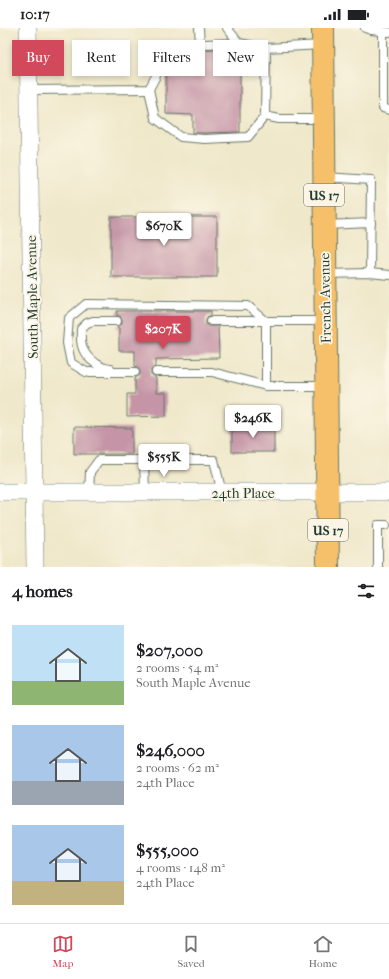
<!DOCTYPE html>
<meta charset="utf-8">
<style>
body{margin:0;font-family:"IM FELL French Canon",serif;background:#f2f2f2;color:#202124;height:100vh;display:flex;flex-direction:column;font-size:15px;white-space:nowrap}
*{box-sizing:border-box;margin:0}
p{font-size:13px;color:#757577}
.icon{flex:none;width:22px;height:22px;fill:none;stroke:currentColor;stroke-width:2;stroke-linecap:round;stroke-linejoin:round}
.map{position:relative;height:539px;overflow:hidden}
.details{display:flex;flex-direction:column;background:#fff;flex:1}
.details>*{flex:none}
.guide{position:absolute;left:12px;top:12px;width:365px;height:36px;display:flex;gap:8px}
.price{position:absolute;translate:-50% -34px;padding:0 9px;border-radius:4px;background:#fff;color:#222;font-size:13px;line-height:26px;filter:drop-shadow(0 1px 2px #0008)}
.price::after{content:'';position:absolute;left:50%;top:24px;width:12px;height:9px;margin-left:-6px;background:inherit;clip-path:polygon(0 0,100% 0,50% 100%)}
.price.current{background:#d1495b;color:#fff}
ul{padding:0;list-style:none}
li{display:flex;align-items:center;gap:12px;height:100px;padding:0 12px}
li span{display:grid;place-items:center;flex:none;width:112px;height:80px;border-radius:0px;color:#555}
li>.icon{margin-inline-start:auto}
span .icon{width:48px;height:48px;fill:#fffc;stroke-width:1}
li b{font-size:17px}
h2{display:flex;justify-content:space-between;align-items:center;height:48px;padding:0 12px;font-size:17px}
.chip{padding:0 14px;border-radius:0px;background:#fff;box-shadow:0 2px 6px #0003;font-size:14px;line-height:36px}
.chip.current{background:#d1495b;color:#fff}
.status{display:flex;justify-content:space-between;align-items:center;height:28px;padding:0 20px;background:#fff;direction:ltr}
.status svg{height:11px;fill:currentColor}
.tab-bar{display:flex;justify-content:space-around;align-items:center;height:56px;border-top:1px solid #e0e0e0;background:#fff;font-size:11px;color:#757577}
.tab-bar a{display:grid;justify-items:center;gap:2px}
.tab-bar .current{color:#d1495b}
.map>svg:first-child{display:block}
.building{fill:#c595a7}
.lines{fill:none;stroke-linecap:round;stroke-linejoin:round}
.service-casing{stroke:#687968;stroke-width:10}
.minor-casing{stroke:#687968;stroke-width:18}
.primary-casing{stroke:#687968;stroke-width:24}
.service{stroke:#fff;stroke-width:8}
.minor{stroke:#fff;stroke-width:17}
.primary{stroke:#f6c06b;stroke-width:22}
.labels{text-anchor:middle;stroke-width:3.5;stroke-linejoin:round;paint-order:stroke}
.shield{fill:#fcf5e5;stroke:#617469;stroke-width:1}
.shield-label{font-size:13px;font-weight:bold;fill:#1f3d34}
.street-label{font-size:14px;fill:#1f3d34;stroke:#fcf5e5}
</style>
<div class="status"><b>10:17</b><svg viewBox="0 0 49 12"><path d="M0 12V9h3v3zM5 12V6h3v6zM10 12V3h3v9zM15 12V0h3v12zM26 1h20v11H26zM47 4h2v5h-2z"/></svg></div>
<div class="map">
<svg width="389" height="539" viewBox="0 0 389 539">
<rect width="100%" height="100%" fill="#fcf5e5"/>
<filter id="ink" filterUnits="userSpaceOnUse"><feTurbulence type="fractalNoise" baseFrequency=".025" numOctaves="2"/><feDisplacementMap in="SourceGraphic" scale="8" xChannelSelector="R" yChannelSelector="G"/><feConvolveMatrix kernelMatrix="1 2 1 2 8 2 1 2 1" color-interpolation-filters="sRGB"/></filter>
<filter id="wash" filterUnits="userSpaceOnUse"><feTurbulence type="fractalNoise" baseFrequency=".012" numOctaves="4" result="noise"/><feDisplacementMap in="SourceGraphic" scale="16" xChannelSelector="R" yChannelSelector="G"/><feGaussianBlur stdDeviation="0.9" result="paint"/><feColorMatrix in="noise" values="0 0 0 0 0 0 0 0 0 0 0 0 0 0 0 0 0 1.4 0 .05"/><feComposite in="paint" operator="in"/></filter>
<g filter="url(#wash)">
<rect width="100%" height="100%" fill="#efe8ca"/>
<g id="blocks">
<!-- building -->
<g class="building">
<polygon points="216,21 240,21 240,104 204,105 193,105 193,87 166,86 166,41 193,42 193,22"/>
<rect x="111" y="189" width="106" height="60"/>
<polygon points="117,283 211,283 211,288 208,288 206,291 206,296 209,298 218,298 219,330 156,331 156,338 153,339 151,342 151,347 156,350 156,365 166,365 166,388 127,389 127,366 135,366 135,350 140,347 140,344 138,339 135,338 135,323 119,323 119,300 117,299 117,298 122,296 122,293 120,288 117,288"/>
<rect x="232" y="398" width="42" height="26"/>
<polygon points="74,399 132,400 132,426 74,426"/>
</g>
</g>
</g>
<g filter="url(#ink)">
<use href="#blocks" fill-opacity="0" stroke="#687968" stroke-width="1"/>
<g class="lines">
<defs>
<g id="service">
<polyline points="199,0 200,16"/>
<polyline points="227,0 239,15"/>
<polyline points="365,0 371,2 389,4"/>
<polyline points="383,4 383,80 389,82"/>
<polyline points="322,17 266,20 265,88 279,91 323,91"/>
<polyline points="149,61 155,90 181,109 204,111 248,109 265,88"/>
<polyline points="29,62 149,61 156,48 157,21 164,17 239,15 266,20"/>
<polyline points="325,149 371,152 370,245"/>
<polyline points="325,197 371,195"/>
<polyline points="325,246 370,245 389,247"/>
<polyline points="211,293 324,293"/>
<polyline points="266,293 266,358 325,358"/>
<path d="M 110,341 C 104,341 102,339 96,336 C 82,326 80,317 81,301 L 87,295 L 93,293 L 117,293"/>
<polyline points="135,344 86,344 71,335 67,315 69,290 86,276 248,278 266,293"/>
<polyline points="156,344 212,344 266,358"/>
<polyline points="144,432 145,465"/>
<polyline points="89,465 90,444 99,432 214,432 222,465"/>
<polyline points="378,539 378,497 386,497"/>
</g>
<g id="minor">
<polyline points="28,0 35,539"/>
<polyline points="0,464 389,464"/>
</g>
<polyline id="primary" points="323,0 328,539"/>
</defs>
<!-- service casing -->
<use href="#service" class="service-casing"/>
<!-- minor casing -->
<use href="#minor" class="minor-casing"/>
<!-- primary casing -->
<use href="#primary" class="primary-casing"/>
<!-- service -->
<use href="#service" class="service"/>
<!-- minor -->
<use href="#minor" class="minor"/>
<!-- primary -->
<use href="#primary" class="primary"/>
</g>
</g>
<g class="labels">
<!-- shield labels -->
<g class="shield">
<rect x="304" y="156" width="40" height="22" rx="3"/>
<rect x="308" y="491" width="40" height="22" rx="3"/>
</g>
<g class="shield-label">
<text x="324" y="172">US 17</text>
<text x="328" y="507">US 17</text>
</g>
<!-- street labels -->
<g class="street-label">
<text transform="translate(32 269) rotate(-91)" y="5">South Maple Avenue</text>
<text transform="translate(325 270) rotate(-91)" y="5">French Avenue</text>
<text x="243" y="470">24th Place</text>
</g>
</g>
</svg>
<b class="price" style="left:164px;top:219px">$670K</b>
<b class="price current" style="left:163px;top:322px">$207K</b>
<b class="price" style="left:253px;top:411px">$246K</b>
<b class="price" style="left:164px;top:450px">$555K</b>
<div class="guide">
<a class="chip current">Buy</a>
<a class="chip">Rent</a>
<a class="chip">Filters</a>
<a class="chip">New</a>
</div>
</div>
<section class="details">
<h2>4 homes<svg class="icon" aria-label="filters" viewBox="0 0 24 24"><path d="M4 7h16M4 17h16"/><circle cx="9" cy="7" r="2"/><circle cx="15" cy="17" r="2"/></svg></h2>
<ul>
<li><span style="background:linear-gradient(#bfe0f5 70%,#8fb573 0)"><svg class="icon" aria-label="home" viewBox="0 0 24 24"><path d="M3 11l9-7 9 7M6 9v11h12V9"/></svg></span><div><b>$207,000</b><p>2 rooms · 54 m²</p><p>South Maple Avenue</p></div></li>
<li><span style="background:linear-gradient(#a9c7e8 70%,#9aa5b1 0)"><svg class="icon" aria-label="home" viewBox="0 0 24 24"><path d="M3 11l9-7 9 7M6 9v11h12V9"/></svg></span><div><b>$246,000</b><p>2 rooms · 62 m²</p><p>24th Place</p></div></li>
<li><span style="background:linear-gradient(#a9c7e8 70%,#c2b280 0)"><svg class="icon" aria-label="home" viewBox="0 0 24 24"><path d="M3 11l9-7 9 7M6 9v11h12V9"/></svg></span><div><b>$555,000</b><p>4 rooms · 148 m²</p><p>24th Place</p></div></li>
</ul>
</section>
<nav class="tab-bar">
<a class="current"><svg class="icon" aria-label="map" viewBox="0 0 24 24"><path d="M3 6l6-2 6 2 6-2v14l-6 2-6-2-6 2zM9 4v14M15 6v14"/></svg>Map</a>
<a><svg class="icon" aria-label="saved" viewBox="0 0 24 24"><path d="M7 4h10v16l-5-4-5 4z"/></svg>Saved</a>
<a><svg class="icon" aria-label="home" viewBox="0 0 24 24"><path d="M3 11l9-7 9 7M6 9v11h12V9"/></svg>Home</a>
</nav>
